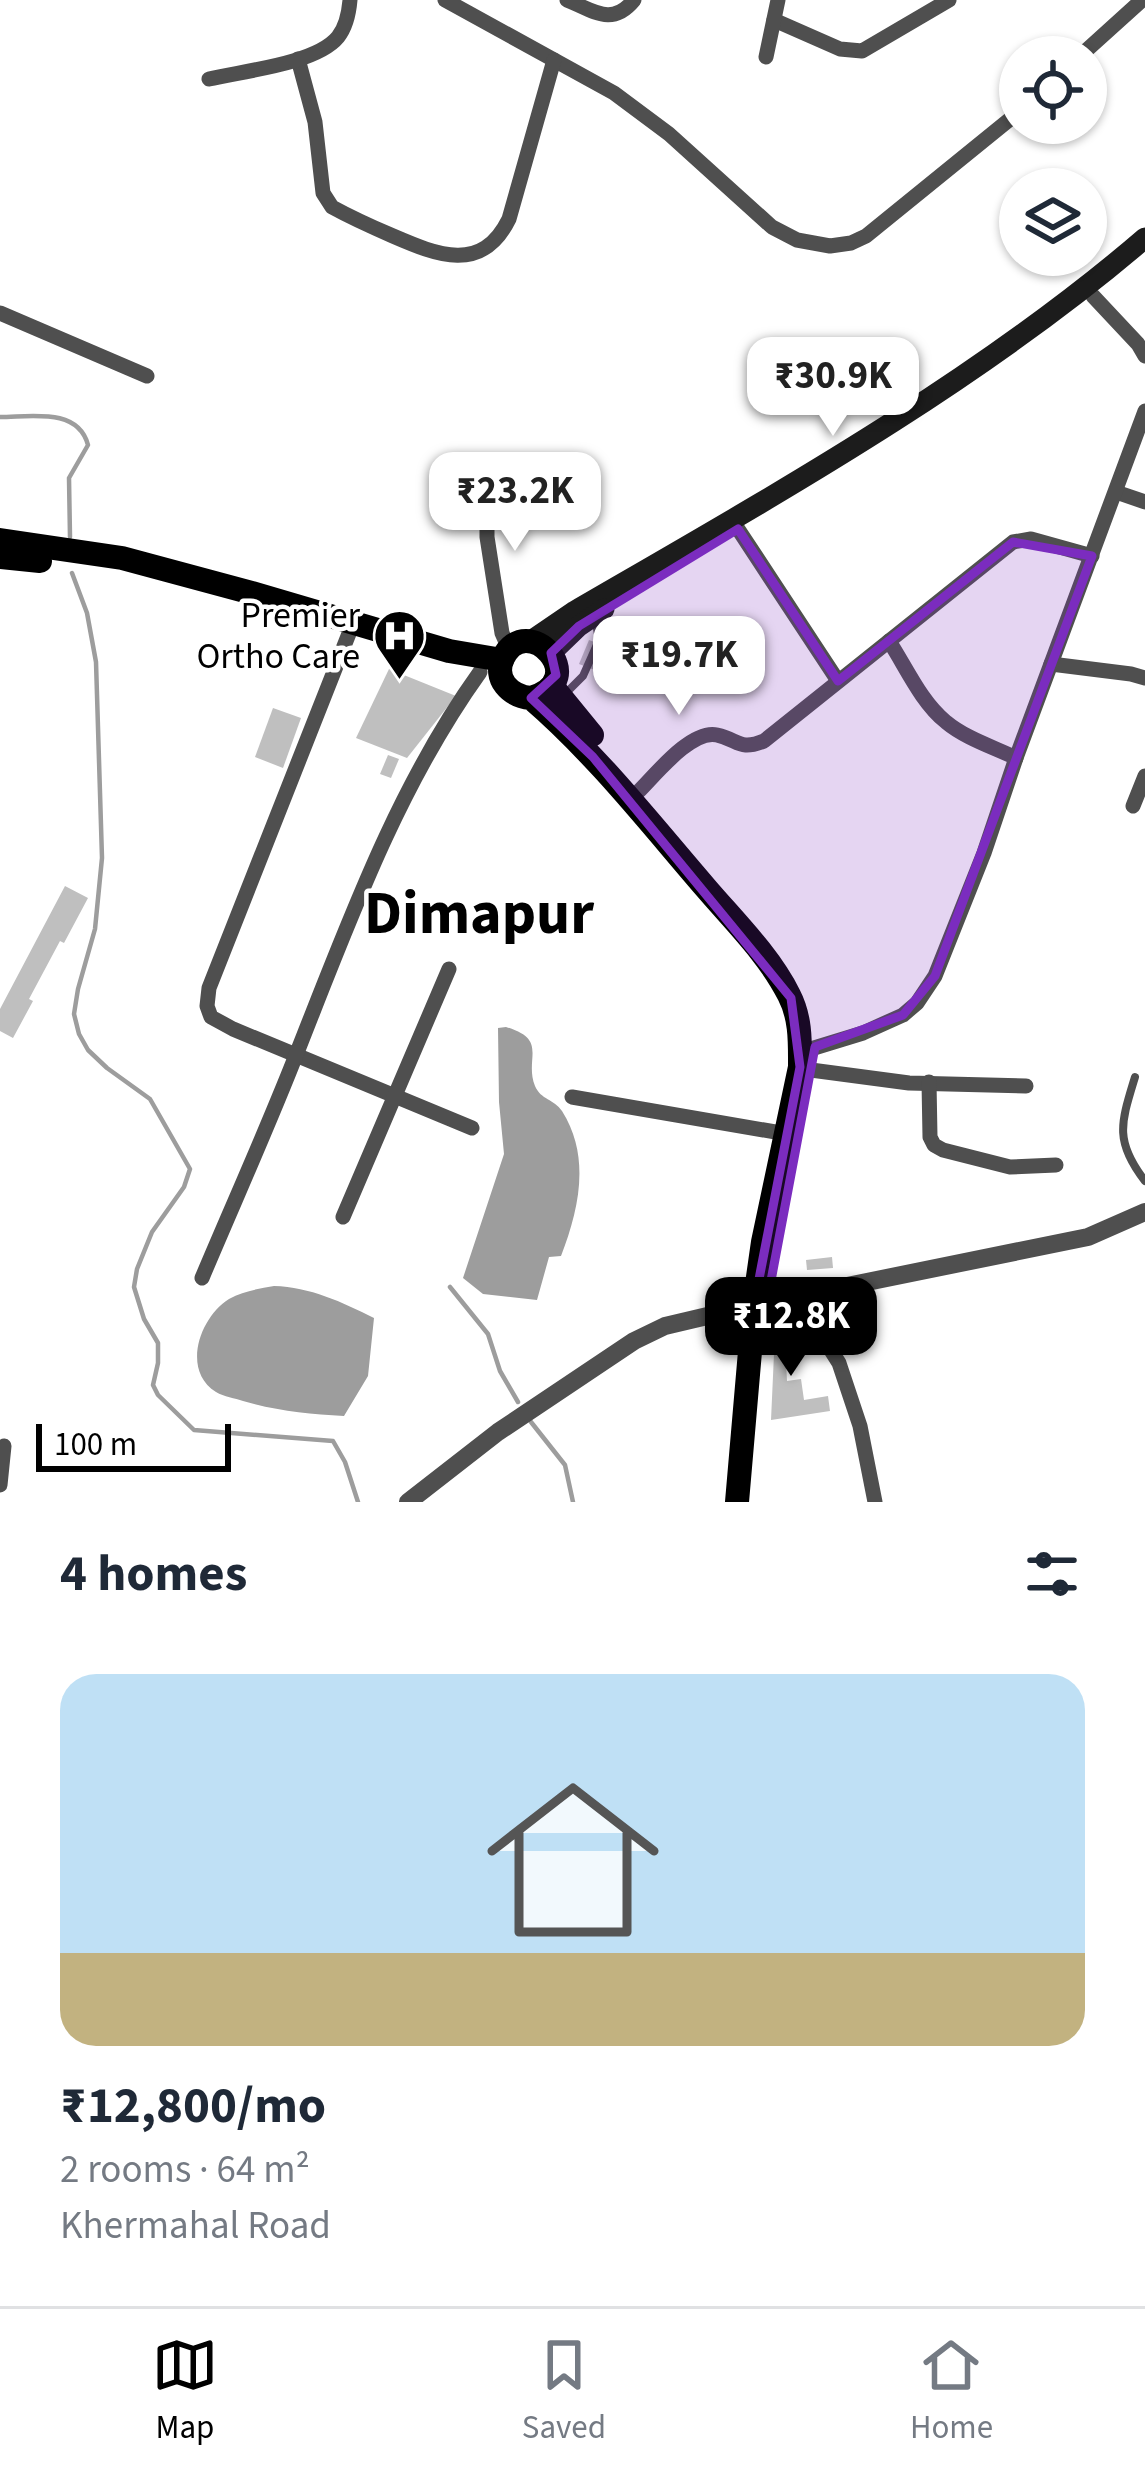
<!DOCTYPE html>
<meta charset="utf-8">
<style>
body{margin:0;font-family:"Source Sans 3",sans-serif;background:#f6f6f7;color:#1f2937;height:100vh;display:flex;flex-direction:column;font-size:45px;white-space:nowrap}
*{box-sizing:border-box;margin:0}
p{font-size:39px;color:#747a83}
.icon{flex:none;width:66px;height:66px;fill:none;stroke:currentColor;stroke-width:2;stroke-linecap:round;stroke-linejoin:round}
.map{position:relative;height:1502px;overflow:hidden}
.panel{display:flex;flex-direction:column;background:#fff;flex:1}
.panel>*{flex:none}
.fabs{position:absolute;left:999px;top:36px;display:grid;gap:24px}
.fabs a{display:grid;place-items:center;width:108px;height:108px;border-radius:50%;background:#fff;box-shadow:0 3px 9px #0004;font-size:60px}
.scale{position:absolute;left:36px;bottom:30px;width:195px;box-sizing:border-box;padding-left:12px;border:6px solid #000;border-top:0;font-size:33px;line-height:42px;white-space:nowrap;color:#000;-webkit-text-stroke:9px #fff;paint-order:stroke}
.price{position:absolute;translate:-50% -102px;padding:0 27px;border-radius:24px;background:#fff;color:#222;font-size:39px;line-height:78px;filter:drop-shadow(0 3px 6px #0008)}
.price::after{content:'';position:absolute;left:50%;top:72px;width:36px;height:27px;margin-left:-18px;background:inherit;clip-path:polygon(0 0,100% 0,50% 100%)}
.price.active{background:#000;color:#fff}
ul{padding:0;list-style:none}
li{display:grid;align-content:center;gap:24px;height:636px;padding:0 60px}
li span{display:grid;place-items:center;height:372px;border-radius:36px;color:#555}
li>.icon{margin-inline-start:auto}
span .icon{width:216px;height:216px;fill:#fffc;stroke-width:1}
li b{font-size:51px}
h2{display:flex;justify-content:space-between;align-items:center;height:144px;padding:0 60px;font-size:51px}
.tabs{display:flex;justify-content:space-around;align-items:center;height:168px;border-top:3px solid #e0e1e3;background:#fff;font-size:33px;color:#747a83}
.tabs a{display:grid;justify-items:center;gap:6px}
.tabs .active{color:#000}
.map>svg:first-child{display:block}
.water{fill:#9d9d9d}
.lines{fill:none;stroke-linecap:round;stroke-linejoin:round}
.stream{stroke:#9d9d9d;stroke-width:4.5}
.building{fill:#bfbfbf}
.service{stroke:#4f4f4f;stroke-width:8}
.minor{stroke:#4f4f4f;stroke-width:15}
.tertiary{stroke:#4f4f4f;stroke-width:18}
.secondary{stroke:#1c1c1c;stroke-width:21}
.trunk{stroke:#000;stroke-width:24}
.marked{fill:#7b2cbf;fill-opacity:0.2;stroke:#7b2cbf;stroke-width:9;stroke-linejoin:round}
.labels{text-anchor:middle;stroke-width:9;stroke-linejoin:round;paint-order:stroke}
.poi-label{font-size:36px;fill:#000;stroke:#fff;text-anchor:end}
.town-label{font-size:60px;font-weight:bold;fill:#000;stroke:#fff}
</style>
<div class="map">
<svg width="1145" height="1502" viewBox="0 0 1145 1502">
<rect width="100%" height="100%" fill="#fff"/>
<!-- water -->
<g class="water">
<path d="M 506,1027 C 549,1040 524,1058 535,1086 C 541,1100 554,1099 562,1111 C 591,1157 579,1209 561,1256 L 549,1257 L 537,1300 L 483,1294 L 463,1278 L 504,1154 L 499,1102 L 498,1028 Z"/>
<path d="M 274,1286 C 310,1287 342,1302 374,1318 L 368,1376 L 344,1416 C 309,1414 277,1411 243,1401 C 235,1398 224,1397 216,1392 C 181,1370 200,1317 229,1299 C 243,1291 258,1289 274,1286 Z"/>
</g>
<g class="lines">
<!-- stream -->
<g class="stream">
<path d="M 0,417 C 30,417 78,407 88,445 L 69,478 L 70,537"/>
<polyline points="72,573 87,613 96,662 102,858 95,929 78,989 74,1014 79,1034 88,1050 107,1068 150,1099 190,1169 184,1187 152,1232 137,1269 134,1287 144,1319 158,1343 158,1363 153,1385 158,1395 194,1430 333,1441 345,1462 358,1502"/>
<polyline points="450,1287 488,1334 500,1371 518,1402"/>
<polyline points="531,1422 565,1465 573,1502"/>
</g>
</g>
<!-- building -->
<g class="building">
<polygon points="589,640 615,650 605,674 579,664"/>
<polygon points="389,669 456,696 407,758 356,738"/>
<polygon points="273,708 301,718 283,768 255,757"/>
<polygon points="388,755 399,759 391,778 380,774"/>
<polygon points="65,886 88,898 64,943 60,941 29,999 33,1001 13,1038 0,1031 0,1009"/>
<polygon points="832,1257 833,1268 807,1270 806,1260"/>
<polygon points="869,1297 873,1318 822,1329 818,1308"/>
<polygon points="795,1326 798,1331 802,1330 805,1337 803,1339 809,1350 786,1361 787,1381 801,1379 804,1400 828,1396 830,1411 771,1420 775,1332"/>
</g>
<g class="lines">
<!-- service -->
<g class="service">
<polyline points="566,693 583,676 599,640 595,617"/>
<path d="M 1135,1077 C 1121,1123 1114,1141 1145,1181"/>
</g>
<!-- minor -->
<g class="minor">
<polyline points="445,0 614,93 669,134 772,227 797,240 830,246 851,243 866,236 1020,111"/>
<path d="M 567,0 C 594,11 612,27 634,0"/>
<polyline points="774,20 840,49 862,51 949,0"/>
<polyline points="766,57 778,0"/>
<polyline points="1079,57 1142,0"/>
<path d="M 298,59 L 315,122 L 323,193 L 332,207 C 352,218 372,227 393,236 C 437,255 482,274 509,219 L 554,60"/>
<path d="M 209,79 C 242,71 316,64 338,37 C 346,27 349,12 350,0"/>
<polyline points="1093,296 1138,344 1145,356"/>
<polyline points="0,313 147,376"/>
<polyline points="487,470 487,537 502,633 509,649"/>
<polyline points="1116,492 1145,502"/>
<polyline points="738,529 838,681"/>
<polyline points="350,631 209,988 207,1006 211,1017 233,1029 472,1128"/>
<path d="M 889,641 C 906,667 921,702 946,722 C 965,738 993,747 1016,758"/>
<polyline points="1051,664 1131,674 1145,678"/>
<path d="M 639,791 C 656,774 692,729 717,735 C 739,740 739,751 764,741 L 1013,542 L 1031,539 L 1092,556"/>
<polyline points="1133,806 1145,776"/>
<polyline points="814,1048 863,1033 903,1015 917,1003 935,976 984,853 1016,758 1145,411"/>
<polyline points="811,1070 909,1083 1026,1086"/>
<polyline points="929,1082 930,1137 934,1145 943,1150 1010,1167 1056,1165"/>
<polyline points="572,1097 787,1134"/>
<polyline points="343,1217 449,969"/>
<path d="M 202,1278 C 234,1202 268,1127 298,1050 C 349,921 398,786 480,672"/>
<polyline points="798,1298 839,1363 860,1426 875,1502"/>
<polyline points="0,1485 4,1446"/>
</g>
<!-- tertiary -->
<polyline class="tertiary" points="408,1502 498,1432 634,1341 665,1326 754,1305 1088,1237 1145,1212"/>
<!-- secondary -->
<g class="secondary">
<path d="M 531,641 L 575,611 C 768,499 975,384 1145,238"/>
<polyline points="551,653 579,626 604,609"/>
</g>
<!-- trunk -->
<g class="trunk">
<polyline points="0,540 122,558 252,593 449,651 502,660"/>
<polyline points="0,557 40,561"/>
<polyline points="552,686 592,735"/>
<path d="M 531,698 C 594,679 526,609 503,658 C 493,679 510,696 531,698 C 596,754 649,822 705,887 C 734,921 769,955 789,995 C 801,1018 800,1042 800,1067 L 763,1242 L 754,1305 L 737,1502"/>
</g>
</g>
<!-- marked area -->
<path class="marked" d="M 738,529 L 838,681 L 1013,542 L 1092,556 L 935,976 L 903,1015 L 815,1047 L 767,1302 L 754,1305 L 800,1067 L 791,998 L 593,757 L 531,698 L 556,675 L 551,653 L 579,626 Z"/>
<!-- icons -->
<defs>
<symbol id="hospital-pin" viewBox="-11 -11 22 30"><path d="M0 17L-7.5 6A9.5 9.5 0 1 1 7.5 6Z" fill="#000" stroke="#fff"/><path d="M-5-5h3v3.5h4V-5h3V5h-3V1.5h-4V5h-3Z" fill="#fff"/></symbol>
</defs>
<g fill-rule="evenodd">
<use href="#hospital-pin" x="370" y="606" width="59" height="81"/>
</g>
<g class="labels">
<!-- poi labels -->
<g class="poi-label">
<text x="360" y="627">Premier<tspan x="360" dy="41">Ortho Care</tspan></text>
</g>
<!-- town labels -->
<g class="town-label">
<text x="479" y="933">Dimapur</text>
</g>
</g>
</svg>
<div class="fabs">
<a><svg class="icon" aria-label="locate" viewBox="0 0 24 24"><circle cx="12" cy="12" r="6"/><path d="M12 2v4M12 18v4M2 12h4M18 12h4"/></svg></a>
<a><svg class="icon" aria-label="layers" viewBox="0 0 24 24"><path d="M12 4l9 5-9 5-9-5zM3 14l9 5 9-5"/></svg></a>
</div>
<div class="scale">100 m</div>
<b class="price" style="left:833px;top:439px">₹30.9K</b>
<b class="price" style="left:515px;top:554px">₹23.2K</b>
<b class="price" style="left:679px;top:718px">₹19.7K</b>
<b class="price active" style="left:791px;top:1379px">₹12.8K</b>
</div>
<section class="panel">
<h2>4 homes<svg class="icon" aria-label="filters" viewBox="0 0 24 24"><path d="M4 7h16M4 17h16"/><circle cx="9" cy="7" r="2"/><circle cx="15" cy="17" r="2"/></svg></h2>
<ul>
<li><span style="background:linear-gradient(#bfe0f5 75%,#c2b280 0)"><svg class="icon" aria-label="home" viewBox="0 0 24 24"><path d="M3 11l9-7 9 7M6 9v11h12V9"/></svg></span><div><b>₹12,800/mo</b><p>2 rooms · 64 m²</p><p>Khermahal Road</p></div></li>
</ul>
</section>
<nav class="tabs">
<a class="active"><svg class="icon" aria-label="map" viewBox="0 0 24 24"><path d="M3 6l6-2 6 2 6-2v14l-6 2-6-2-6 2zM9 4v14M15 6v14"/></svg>Map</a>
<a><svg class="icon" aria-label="saved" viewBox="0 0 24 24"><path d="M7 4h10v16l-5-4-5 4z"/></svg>Saved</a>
<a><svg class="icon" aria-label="home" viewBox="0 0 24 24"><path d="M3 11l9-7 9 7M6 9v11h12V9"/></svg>Home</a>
</nav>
